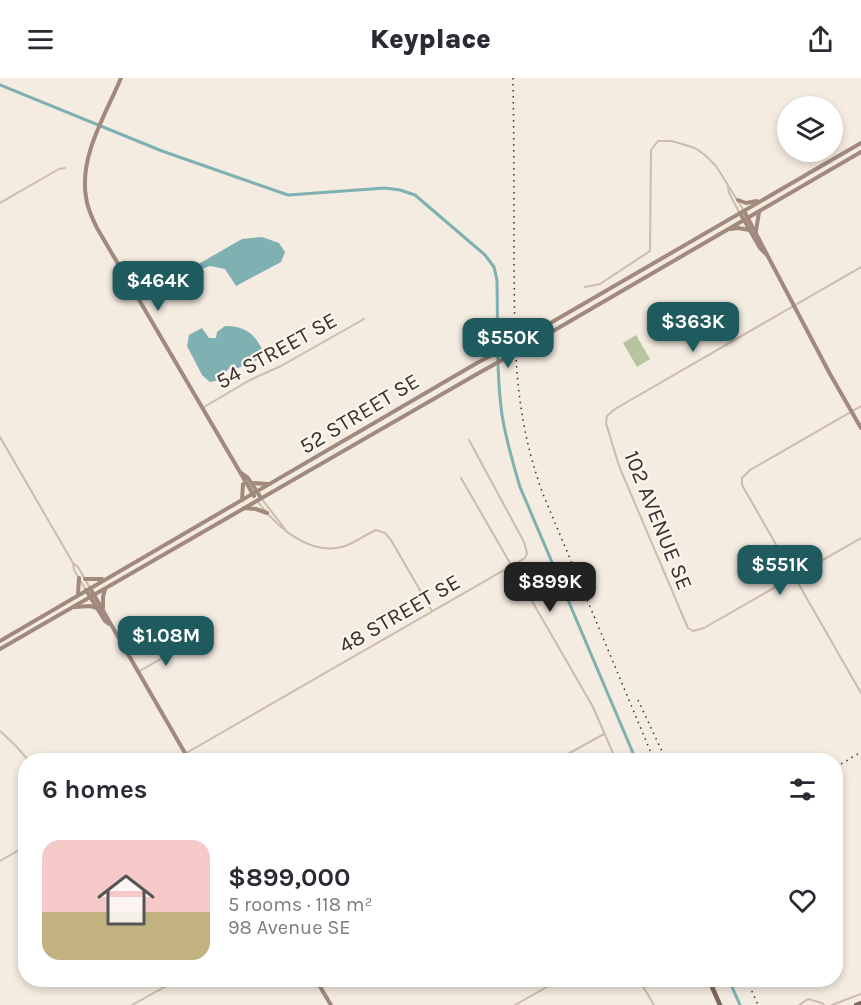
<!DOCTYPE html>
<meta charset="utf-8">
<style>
body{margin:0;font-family:Karla,sans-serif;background:#f7f7f7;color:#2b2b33;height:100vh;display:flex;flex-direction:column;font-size:22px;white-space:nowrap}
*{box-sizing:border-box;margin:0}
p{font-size:20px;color:#7c7c81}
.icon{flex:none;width:33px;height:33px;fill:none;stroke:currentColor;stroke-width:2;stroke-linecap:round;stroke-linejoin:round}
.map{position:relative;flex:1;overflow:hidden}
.drawer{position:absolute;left:18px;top:675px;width:825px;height:234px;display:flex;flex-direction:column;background:#fff;border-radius:24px;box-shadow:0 3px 9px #0003}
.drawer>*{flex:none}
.tools{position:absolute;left:777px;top:18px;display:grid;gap:12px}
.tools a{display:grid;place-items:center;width:66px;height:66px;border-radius:50%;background:#fff;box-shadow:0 3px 9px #0003;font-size:30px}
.price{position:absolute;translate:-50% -51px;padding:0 14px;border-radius:12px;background:#1f5a5e;color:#fff;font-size:20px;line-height:39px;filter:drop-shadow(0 2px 3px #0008)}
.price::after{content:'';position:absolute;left:50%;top:36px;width:18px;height:14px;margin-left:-9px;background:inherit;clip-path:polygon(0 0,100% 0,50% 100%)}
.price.active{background:#222;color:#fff}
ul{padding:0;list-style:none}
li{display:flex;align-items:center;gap:18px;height:150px;padding:0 24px}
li+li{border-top:2px solid #e1e1e2}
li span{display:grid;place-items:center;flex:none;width:168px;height:120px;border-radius:18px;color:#555}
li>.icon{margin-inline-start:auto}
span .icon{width:72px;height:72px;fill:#fffc;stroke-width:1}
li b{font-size:26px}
h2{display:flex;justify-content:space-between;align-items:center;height:72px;padding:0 24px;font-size:26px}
header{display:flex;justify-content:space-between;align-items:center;height:78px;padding:0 24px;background:#fff;font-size:27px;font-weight:800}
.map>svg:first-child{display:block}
.green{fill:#b8c4a0}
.water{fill:#7fb0b2}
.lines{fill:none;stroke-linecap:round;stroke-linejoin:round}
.canal{stroke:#7fb0b2;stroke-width:3}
.street{stroke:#cdbbac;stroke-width:2}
.secondary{stroke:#a18a7d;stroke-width:4}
.primary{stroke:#7d675c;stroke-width:4.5}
.rail{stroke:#3b302b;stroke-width:1.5;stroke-dasharray:1.5 4.5;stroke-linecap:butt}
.secondary-bridge{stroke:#a18a7d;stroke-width:4}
.labels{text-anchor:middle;stroke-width:4.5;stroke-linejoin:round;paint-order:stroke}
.street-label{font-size:22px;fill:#3b302b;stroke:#fbf5ee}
</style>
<header><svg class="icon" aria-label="menu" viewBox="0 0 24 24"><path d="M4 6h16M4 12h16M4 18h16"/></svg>Keyplace<svg class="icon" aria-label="share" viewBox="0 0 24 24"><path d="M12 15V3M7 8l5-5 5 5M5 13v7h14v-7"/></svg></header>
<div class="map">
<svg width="861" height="927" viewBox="0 0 861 927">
<rect width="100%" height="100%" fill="#f4ebe1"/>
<!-- green -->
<polygon class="green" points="636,257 650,281 637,289 623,265"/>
<!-- water -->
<g class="water">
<polygon points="262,159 279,165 285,174 281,184 236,208 225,191 210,188 183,198 195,188 242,161"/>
<path d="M 225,248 C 244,248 254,255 262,271 L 257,282 L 233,292 L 232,286 L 220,302 L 210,304 L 202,297 L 187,268 L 189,257 L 202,250 L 209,260 L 216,260 L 217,254 Z"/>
</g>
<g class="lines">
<!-- canal -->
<g class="canal">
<path d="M 0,7 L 162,73 L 288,117 L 385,110 L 400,112 L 415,117 L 485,177 L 494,189 L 497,202 C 498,247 496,293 502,337 C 506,362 513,385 520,409 L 636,682"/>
<polyline points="729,902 740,927"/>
</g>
<!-- street -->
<g class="street">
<polyline points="728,109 729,115 739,134"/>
<polyline points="0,125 59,91 65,90"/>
<polyline points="861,189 615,331 607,338 606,345 619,388 682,536 688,550 693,553 704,550 861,460"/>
<polyline points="585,209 600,206 650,173 651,72 658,63 672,63 695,70 705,77 716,88 744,133"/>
<polyline points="861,328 750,392 742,400 742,407 861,615"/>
<polyline points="204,329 250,302 281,288 364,241"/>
<polyline points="0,359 73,485 74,492 86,512"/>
<polyline points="461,400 593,629 616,682"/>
<polyline points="261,420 285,451"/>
<path d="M 258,424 C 277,449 308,477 342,469 C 354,466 364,457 376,452 L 385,455 L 391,462 L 432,533"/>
<polyline points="73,485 78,489 90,510"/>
<polyline points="138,594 185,567"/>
<polyline points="0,653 16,668 28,682"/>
<polyline points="174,682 525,480 527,475 524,464 469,362"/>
<polyline points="557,682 604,656"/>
<polyline points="0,783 26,768"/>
<polyline points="639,902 654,927"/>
<polyline points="132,927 177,902"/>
<polyline points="515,927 559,902"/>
<polyline points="799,927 808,921 822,925 824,927"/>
<polyline points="832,927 861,916"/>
</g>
<!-- secondary -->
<g class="secondary">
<path d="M 121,0 C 106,36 79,78 86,119 C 87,129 92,140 97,150 L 254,418"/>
<polyline points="738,122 746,125 757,123"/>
<polyline points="744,133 830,296 861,350"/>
<polyline points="740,135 760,170 767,177"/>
<polyline points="731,151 738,150 750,152"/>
<polyline points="756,153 759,134"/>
<polyline points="528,258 861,65"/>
<polyline points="529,267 861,74"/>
<polyline points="241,395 248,400 261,420"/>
<polyline points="252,405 268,406"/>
<polyline points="242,422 243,406"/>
<polyline points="244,430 256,431 267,435"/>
<polyline points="85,501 102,501"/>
<polyline points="90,510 189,682"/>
<polyline points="86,512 105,543 109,546"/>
<polyline points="78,516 79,500"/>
<polyline points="75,529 90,528 97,530"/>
<polyline points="103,530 103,519 105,511"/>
<polyline points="0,563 477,285"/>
<polyline points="0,571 477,296"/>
<polyline points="316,902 331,927"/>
</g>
<!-- primary -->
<g class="primary">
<polyline points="709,902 720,927"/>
<polyline points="856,927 861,925"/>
</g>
<!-- rail -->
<g class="rail">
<path d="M 513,0 C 514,61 514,122 514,183 C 515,269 513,334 543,416 L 654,682"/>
<polyline points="638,622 666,682"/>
<polyline points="836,689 861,674"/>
<polyline points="747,902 758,927"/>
</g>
<!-- secondary-bridge -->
<g class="secondary-bridge">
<polyline points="477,285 528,258"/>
<polyline points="477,296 529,267"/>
</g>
</g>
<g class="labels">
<!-- street labels -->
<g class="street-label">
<text transform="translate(276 272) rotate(-29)" y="8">54 STREET SE</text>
<text transform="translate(359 335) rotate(-31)" y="8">52 STREET SE</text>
<text transform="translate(659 442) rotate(68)" y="8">102 AVENUE SE</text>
<text transform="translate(399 535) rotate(-30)" y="8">48 STREET SE</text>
</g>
</g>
</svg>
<div class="tools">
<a><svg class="icon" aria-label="layers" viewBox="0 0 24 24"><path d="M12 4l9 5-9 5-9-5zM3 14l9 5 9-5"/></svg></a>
</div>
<b class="price" style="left:158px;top:234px">$464K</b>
<b class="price" style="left:693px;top:275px">$363K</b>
<b class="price" style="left:508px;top:291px">$550K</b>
<b class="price" style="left:780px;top:518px">$551K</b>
<b class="price active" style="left:550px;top:535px">$899K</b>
<b class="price" style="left:166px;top:589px">$1.08M</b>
<section class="drawer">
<h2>6 homes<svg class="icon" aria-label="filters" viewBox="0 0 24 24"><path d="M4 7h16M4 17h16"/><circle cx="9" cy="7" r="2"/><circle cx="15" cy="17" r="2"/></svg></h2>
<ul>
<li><span style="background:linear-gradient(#f6c9c9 60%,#c2b280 0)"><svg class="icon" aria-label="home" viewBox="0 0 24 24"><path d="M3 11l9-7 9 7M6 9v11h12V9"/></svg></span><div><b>$899,000</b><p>5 rooms · 118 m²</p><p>98 Avenue SE</p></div><svg class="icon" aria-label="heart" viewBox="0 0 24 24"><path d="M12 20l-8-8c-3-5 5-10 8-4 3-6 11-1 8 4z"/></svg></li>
</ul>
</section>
</div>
